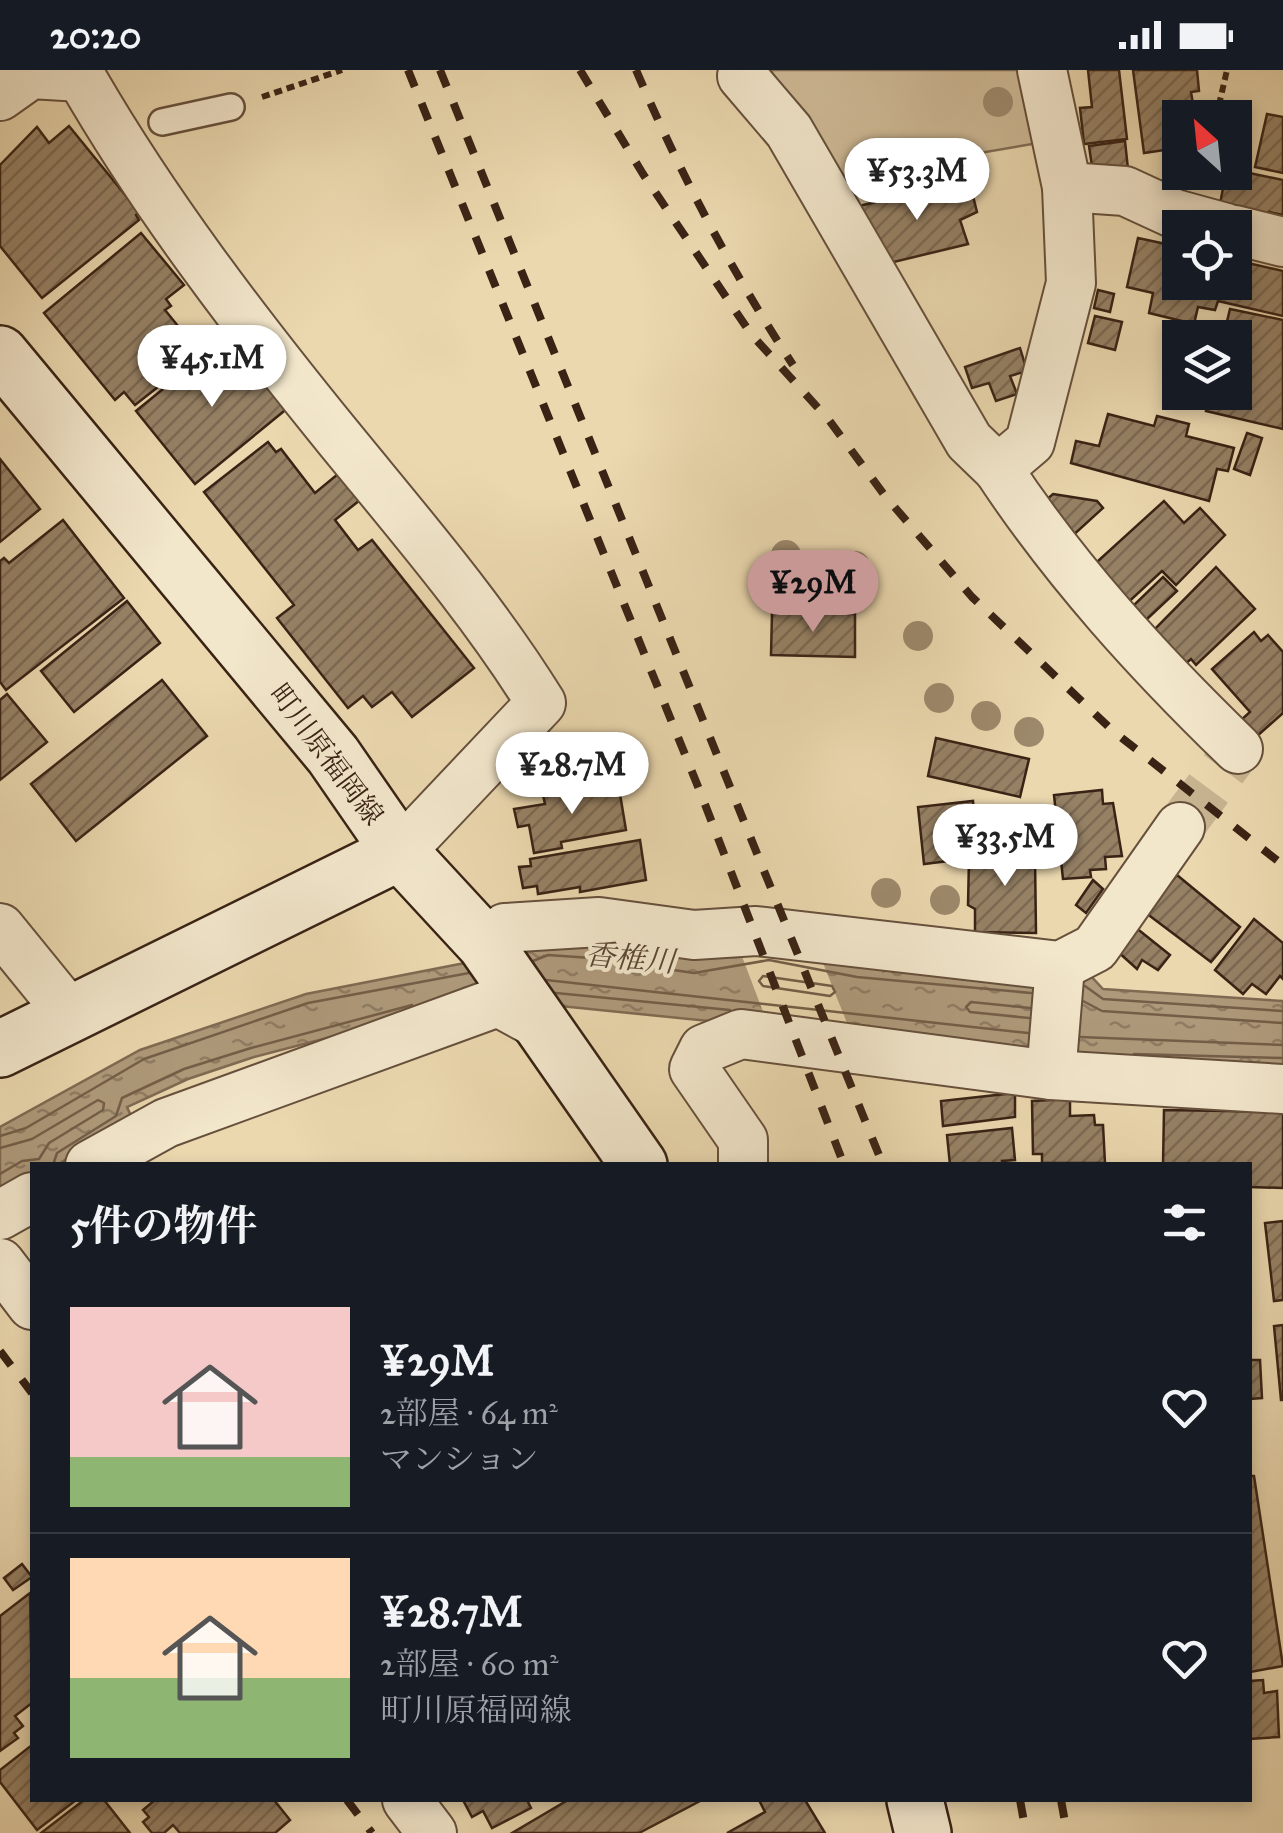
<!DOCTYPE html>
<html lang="ja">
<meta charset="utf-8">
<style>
body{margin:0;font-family:"IM FELL Great Primer","Noto Serif JP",serif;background:#242831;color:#f1f3f6;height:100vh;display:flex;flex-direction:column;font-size:38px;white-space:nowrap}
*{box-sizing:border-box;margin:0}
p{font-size:32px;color:#9ea1a6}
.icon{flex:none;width:55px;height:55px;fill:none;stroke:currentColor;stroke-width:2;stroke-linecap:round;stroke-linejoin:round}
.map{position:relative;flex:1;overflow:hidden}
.drawer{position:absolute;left:30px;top:1092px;width:1222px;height:640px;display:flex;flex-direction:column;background:#171b24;border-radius:0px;box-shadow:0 5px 15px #0003}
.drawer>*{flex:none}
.needle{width:65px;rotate:333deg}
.tools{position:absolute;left:1162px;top:30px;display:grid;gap:20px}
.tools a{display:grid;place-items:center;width:90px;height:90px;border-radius:0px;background:#171b24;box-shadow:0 5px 15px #0003;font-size:50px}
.price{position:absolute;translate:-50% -85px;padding:0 22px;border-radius:35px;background:#fff;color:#222;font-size:32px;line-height:65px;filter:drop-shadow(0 2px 5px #0008)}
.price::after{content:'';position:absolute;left:50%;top:60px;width:30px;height:22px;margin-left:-15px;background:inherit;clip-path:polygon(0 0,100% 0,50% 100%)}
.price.selected{background:#c59692;color:#111}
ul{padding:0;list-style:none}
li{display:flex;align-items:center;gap:30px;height:250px;padding:0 40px}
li+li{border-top:2px solid #363941}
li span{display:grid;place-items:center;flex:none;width:280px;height:200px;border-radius:0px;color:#555}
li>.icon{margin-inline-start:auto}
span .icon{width:120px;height:120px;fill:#fffc;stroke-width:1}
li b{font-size:42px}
h2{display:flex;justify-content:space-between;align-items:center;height:120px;padding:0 40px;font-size:42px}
.status{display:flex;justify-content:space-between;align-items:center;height:70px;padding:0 50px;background:#171b24;direction:ltr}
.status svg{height:28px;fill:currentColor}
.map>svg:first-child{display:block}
.park{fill:#cdb995;stroke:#836e55;stroke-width:2.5}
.water{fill:url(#water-ripples);stroke:#7f6a52;stroke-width:2.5}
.pier{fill:#ebd8af}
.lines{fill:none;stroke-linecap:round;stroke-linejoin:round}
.shore{stroke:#745e48;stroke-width:2.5}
.building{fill:url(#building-hatch);stroke:#392315;stroke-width:2.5}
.street-tunnel{stroke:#c7b490;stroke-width:48;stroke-dasharray:48 24;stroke-linecap:butt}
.lane-casing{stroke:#66503c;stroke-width:30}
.street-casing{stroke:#66503c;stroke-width:52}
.secondary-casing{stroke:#392315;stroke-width:60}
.path{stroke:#392315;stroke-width:6;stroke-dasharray:8 5;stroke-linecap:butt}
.lane{stroke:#f2e6cb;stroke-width:25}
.street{stroke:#f2e6cb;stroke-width:48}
.secondary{stroke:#f2e6cb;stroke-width:55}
.rail{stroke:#392315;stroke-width:8;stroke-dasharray:18 18;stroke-linecap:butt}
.tree{fill:#9d896c}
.labels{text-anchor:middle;stroke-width:8;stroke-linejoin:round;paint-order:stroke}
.street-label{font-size:28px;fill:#392315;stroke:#f2e6cb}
.water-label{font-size:30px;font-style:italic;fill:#5c4734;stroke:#f2e6cb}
</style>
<div class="status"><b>20:20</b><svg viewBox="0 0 49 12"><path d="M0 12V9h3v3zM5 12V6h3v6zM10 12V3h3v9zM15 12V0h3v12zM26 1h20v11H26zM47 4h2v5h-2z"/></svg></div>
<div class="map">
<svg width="1283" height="1763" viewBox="0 0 1283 1763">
<defs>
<pattern id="water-ripples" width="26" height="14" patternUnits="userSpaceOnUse" patternTransform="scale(2.5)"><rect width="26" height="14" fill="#ae9a7b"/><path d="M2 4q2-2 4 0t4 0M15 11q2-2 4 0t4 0" fill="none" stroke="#8f7d64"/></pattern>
<pattern id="building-hatch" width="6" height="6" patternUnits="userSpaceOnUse" patternTransform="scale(2.5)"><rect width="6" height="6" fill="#968165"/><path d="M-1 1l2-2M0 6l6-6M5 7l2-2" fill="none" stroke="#7b6952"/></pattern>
</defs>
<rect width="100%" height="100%" fill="#ebd8af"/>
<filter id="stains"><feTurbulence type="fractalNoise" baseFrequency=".002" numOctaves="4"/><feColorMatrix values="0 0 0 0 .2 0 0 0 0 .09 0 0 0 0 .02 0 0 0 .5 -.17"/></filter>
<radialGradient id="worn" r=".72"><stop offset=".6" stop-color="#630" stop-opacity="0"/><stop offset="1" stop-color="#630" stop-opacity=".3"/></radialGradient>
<!-- park -->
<polygon class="park" points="771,0 1024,0 1044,72 915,94 828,126"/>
<!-- water -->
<polygon class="water" points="543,863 1088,903 1103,919 1283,931 1283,998 1126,993 480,928 254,987 188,1009 127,1037 132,1048 57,1095 32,1095 32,1110 0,1130 0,1057 140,980 306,924 475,891"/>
<!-- pier -->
<polygon class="pier" points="735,868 813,868 855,973 770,960"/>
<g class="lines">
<!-- shore -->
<g class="shore">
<polyline points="533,891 548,885 591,888 694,903 769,890 857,907 1031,923"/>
<polygon points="763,906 832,916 835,922 830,926 763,916 759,911"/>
<polyline points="546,910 1028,963"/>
<polyline points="1085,916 1103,929 1283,941"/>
<polyline points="556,923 730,940"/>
<polyline points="1083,931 1102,941 1283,953"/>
<polyline points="1029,948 970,942 966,937 971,932 1030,938"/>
<polyline points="1080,967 1283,975"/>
<polyline points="1134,984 1283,988"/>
<polyline points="0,1066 26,1058 144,989 308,933 469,903"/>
<polyline points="0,1078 32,1069 98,1030 104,1033 103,1040 49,1073 39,1089 22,1091 0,1104"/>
<polyline points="53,1095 57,1083 116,1046 122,1028 184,999 251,978 412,935"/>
</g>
</g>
<!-- building -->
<g class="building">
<polygon points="1088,0 1119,0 1127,69 1084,74 1080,38 1092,37"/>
<polygon points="1133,0 1197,0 1199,21 1191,22 1194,40 1173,43 1178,78 1144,83"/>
<polygon points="1267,44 1283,47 1283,103 1255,97"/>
<polygon points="69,56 139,142 136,145 139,150 42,228 0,176 0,95 37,57 49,73"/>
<polygon points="1125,71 1128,99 1093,103 1089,76"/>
<polygon points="1235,100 1283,110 1283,145 1269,142 1267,151 1219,139 1225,108 1233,109"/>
<polygon points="969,110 977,142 960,150 968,174 873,197 859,136"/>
<polygon points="141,163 184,215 166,229 171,236 165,240 178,256 160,271 182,298 135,335 124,322 115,330 44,243"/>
<polygon points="1138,168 1180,177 1180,212 1235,212 1235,190 1283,201 1283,246 1218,231 1215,240 1198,237 1194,254 1149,243 1153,223 1127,217"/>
<polygon points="1098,220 1114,224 1110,242 1094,238"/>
<polygon points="1230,239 1283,250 1283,359 1206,341 1210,322 1235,322 1235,268 1223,268"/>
<polygon points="1095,246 1122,252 1115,280 1088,273"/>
<polygon points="222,271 231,282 239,276 289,337 195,414 136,341"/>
<polygon points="1020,278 1027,301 1010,306 1017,324 996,331 989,313 972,318 965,297"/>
<polygon points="1108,344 1154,356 1157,346 1189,354 1186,366 1234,378 1228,401 1217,399 1209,431 1071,393 1076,371 1099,376"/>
<polygon points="1247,363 1262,368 1250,405 1234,399"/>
<polygon points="268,372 276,382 281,379 315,423 338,404 360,430 335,450 358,480 372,470 474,598 412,647 392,622 372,637 363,626 348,638 277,548 294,535 204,422"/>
<polygon points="0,389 40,439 0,472"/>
<polygon points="1053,424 1097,431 1103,438 1069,469 1039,436"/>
<polygon points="1164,431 1184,453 1200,438 1225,465 1176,515 1162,501 1122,538 1088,500"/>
<polygon points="63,450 124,528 6,620 0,612 0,491 4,488 9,493"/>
<polygon points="1216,497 1255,539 1196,595 1191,589 1184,595 1145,569"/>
<polygon points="1163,507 1177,521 1146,550 1133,536"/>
<polygon points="127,531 160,573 74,642 41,601"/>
<polygon points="772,543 855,544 855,587 771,585"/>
<polygon points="1254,562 1261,571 1268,565 1283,582 1283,643 1256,667 1241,650 1250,642 1212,599"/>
<polygon points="162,610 207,666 76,771 31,714"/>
<polygon points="7,624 47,672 0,710 0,630"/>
<polygon points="936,668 1029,689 1020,727 928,706"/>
<polygon points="587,717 588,723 619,718 626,760 561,772 562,778 534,783 529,755 518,757 514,739 545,734 543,725"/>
<polygon points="1102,720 1103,734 1113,733 1122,786 1105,787 1106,799 1090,800 1091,807 1063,809 1054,725"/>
<polygon points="973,731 977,775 964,776 965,789 924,794 918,737"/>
<polygon points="999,766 1029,766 1029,788 1035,788 1036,863 975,862 975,839 968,835 969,789 999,790"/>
<polygon points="640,770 646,810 580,822 580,817 538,824 537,816 523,818 519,797 531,796 530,789"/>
<polygon points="1177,805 1240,857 1211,892 1146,843"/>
<polygon points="1093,810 1103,819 1086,843 1076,835"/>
<polygon points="1254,849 1283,873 1283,909 1280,906 1266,924 1252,914 1243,924 1215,900"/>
<polygon points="1135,857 1170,885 1158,900 1142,890 1137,899 1116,880"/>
<polygon points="1015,1023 1015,1047 943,1056 941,1031"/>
<polygon points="1070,1029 1070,1046 1094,1045 1095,1055 1103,1055 1105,1093 1042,1093 1042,1084 1033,1084 1032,1031"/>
<polygon points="1164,1040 1283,1042 1283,1118 1250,1117 1250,1095 1163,1095"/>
<polygon points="1012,1058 1015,1090 1002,1091 1003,1095 950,1095 947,1065"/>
<polygon points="1283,1151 1283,1230 1274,1231 1265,1153"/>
<polygon points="1283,1255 1283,1330 1281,1330 1274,1256"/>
<polygon points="1250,1290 1260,1290 1262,1328 1250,1329"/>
<polygon points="1250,1406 1254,1406 1283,1596 1250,1602"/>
<polygon points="22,1494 32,1507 13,1520 4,1508"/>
<polygon points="30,1523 32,1633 15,1646 23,1656 14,1663 18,1668 0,1681 0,1546"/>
<polygon points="1263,1610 1264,1623 1277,1621 1279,1667 1250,1669 1250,1611"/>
<polygon points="32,1675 32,1730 76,1730 37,1760 0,1712 0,1700"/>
<polygon points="84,1730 104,1730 130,1763 41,1763"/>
<polygon points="155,1730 274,1730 290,1750 275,1763 180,1763 173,1755 164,1763 152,1763 143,1752 149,1747 143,1740"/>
<polygon points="463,1730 527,1730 531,1738 492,1758 483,1741 472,1747"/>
<polygon points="568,1730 702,1730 639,1763 512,1763"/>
<polygon points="759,1730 805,1730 825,1763 727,1763 765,1742"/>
</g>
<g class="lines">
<!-- street-tunnel -->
<polyline class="street-tunnel" points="1180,757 1238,679"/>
<defs>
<polyline id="lane" points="162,52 231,37"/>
<g id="street">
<path d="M 1042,0 L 1067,117 L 1071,213 L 1030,372 L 998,399 C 1066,502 1149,593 1238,679"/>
<polyline points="742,6 789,61 969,371 998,399"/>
<path d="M 0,26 L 31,4 L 81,7 C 154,134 246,254 338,367 C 409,454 482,538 541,633 L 400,782"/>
<polyline points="1067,117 1125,121 1175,144 1226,158"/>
<polyline points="1235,160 1283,172"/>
<polyline points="0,858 70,944"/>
<polyline points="485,874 505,858 599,852 694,865 756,861 1060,896 1095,878 1180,757"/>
<polyline points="1051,1005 1060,896"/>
<polyline points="90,1095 166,1053 498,932 544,957"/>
<polyline points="743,1095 743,1070 694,999 704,979 741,964 1051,1005 1283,1019"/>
<polyline points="0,1145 32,1127"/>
<polyline points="0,1193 32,1235"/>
<polyline points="407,1730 432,1763"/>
</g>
<g id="secondary">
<polyline points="0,284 333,685 400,782 485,874 639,1095"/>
<polyline points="0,979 400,782"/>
<polyline points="915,1730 923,1763"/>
</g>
</defs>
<!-- lane casing -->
<use href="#lane" class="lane-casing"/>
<!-- street casing -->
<use href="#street" class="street-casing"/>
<!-- secondary casing -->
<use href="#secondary" class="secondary-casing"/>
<!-- path -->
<g class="path">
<polyline points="262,27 342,0"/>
<polyline points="1216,48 1227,0"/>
</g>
<!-- lane -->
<use href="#lane" class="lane"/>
<!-- street -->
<use href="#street" class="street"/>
<!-- secondary -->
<use href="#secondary" class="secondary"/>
<!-- rail -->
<g class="rail">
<polyline points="408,0 701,724 844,1095"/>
<polyline points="440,0 883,1095"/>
<polyline points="580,0 643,104 751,264 829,350 885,426 972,527 1113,661 1283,795"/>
<path d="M 636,0 C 682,107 729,197 793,295"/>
<polyline points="0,1281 32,1323"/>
<polyline points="347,1730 372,1763"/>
<polyline points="1020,1730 1026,1763"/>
<polyline points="1061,1730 1067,1763"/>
</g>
</g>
<!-- trees -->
<g class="tree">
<circle cx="998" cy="32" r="15"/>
<circle cx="786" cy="485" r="15"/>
<circle cx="855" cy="496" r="15"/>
<circle cx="918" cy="566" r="15"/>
<circle cx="939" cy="628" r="15"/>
<circle cx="986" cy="646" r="15"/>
<circle cx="1029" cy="662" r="15"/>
<circle cx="886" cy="823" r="15"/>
<circle cx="945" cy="830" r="15"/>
</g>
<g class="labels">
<!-- street labels -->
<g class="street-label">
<text transform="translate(327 684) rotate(53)" y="10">町川原福岡線</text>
</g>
<!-- water labels -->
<g class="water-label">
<text transform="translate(630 888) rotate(5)" y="10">香椎川</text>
</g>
</g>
<rect width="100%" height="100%" filter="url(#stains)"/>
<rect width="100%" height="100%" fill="url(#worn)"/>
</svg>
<div class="tools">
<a><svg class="needle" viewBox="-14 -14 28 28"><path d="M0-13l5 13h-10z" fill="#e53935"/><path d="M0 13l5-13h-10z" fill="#9ea1a6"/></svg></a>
<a><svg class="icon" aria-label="locate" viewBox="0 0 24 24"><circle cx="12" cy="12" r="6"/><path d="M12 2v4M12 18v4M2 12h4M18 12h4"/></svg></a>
<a><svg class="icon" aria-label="layers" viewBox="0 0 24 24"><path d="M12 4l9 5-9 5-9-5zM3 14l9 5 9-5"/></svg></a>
</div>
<b class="price" style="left:917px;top:153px">¥53.3M</b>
<b class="price" style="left:212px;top:340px">¥45.1M</b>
<b class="price selected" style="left:813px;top:565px">¥29M</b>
<b class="price" style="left:572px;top:747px">¥28.7M</b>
<b class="price" style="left:1005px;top:819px">¥33.5M</b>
<section class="drawer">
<h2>5件の物件<svg class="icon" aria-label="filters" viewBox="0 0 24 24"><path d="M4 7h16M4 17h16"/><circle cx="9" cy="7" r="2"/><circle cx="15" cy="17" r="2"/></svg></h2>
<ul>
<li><span style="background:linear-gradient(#f6c9c9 75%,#8fb573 0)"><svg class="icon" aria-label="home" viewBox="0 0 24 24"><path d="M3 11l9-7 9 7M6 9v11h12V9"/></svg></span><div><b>¥29M</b><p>2部屋 · 64 m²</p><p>マンション</p></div><svg class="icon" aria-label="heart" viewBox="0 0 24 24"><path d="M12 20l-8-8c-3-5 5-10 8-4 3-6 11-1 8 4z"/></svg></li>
<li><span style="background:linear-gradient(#ffd9b3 60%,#8fb573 0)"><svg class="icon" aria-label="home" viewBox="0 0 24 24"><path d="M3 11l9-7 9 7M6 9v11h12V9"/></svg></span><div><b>¥28.7M</b><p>2部屋 · 60 m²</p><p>町川原福岡線</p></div><svg class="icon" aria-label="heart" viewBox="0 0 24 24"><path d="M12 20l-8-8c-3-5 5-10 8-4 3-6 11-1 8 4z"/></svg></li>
</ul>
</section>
</div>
